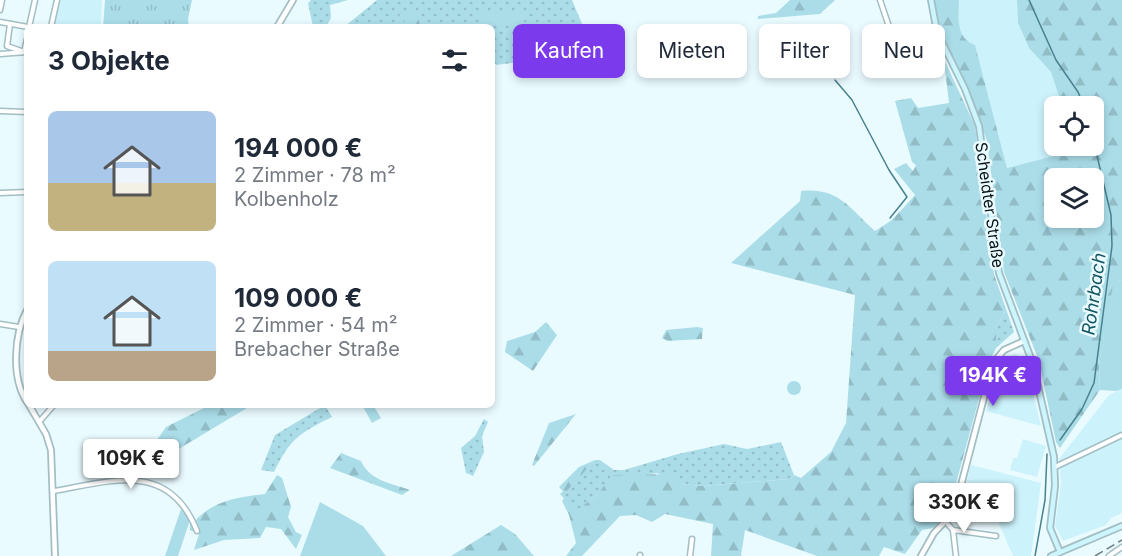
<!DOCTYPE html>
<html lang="de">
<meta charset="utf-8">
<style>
body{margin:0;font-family:Inter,sans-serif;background:#f6f6f7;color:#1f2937;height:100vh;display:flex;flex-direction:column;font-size:22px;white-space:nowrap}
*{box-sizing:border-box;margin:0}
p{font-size:20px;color:#747a83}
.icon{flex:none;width:33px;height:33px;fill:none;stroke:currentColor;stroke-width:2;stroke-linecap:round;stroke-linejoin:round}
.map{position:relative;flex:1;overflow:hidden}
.details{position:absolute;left:24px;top:24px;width:471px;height:384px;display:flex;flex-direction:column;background:#fff;border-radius:9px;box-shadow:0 3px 9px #0003}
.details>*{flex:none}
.banner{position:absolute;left:513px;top:24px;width:519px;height:54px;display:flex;gap:12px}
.tools{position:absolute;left:1044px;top:96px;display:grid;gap:12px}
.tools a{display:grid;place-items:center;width:60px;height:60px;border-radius:9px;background:#fff;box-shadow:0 3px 9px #0003;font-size:30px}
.price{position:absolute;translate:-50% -51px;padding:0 14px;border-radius:6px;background:#fff;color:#222;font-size:20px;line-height:39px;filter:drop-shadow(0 2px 3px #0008)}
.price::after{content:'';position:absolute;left:50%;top:36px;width:18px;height:14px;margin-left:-9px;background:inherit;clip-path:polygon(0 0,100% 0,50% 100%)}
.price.active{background:#7c3aed;color:#fff}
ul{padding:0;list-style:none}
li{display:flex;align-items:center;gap:18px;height:150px;padding:0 24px}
li span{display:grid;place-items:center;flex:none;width:168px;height:120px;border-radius:9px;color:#555}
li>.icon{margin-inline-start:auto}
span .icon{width:72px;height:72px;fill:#fffc;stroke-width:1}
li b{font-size:26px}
h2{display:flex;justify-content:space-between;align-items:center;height:72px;padding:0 24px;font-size:26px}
.chip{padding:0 21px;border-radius:9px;background:#fff;box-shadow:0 3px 9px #0003;font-size:21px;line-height:54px}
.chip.active{background:#7c3aed;color:#fff}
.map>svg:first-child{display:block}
.built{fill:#ccf2fb}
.grass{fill:url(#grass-dots)}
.forest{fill:url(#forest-firs);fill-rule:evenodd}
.park{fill:url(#park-tufts)}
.garden{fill:#abdde9}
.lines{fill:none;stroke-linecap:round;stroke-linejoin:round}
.stream{stroke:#48818e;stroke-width:1.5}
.minor-casing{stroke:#a3bec4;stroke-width:7}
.tertiary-casing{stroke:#a3bec4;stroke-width:8}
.secondary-casing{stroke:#a3bec4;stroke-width:8}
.minor{stroke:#fff;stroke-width:4}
.tertiary{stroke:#fff;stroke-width:4.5}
.secondary{stroke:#ccf5fe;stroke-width:4.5}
.rail{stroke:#6f7c7f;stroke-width:1.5;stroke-dasharray:9 4.5;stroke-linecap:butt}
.labels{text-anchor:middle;stroke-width:5;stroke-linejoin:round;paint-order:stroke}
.street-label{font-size:16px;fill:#081214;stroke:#eafbff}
.water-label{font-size:18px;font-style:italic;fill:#135563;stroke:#eafbff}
</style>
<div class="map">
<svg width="1122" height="556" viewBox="0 0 1122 556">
<defs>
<pattern id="grass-dots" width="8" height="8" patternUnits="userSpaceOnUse" patternTransform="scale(1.5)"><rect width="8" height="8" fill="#abdde9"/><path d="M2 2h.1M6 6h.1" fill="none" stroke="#92bdc7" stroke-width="1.8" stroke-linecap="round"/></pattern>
<pattern id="forest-firs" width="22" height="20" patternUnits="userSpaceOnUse" patternTransform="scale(1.5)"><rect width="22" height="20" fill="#abdde9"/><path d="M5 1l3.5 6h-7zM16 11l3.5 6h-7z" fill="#92bdc7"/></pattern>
<pattern id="park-tufts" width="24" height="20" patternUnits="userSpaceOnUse" patternTransform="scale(1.5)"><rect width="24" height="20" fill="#abdde9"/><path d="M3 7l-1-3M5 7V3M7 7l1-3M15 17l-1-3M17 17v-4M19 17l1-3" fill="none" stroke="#92bdc7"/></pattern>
</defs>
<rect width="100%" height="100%" fill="#eafbff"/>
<!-- built -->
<g class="built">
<polygon points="58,0 102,0 101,27 53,27"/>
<polygon points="959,0 1017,0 1018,23 1029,48 1051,72 1062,106 1054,106 1054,146 1075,146 1076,150 1007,168 975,46 968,43 959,32"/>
<polygon points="1016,354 1025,361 1041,426 986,411 1000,363 1005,357"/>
<polygon points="1122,389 1122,513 1111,518 1106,525 1063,541 1055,526 1061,483 1059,459 1109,395"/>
<polygon points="1023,439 1046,446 1037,477 1010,470 1013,458 1017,458"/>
<polygon points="971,465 1041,483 1031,556 1013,556 997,519 958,514"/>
</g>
<!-- grass -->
<g class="grass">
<polygon points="311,0 348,0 330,5 331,18 326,27 313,27 308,3"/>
<polygon points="377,0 572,0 585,31 562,59 545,64 542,59 496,65 492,58 492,27 474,27 472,24 454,24 445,27 344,27"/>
<polygon points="1006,309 1014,332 996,348 996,329"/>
<path d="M 325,405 L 332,417 C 298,434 291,438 274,472 L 261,470 L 275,435 Z"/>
<polygon points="484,419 488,422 482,436 484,452 473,476 466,473 461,448 475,436"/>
<polygon points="781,442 794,475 789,479 702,486 682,484 657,473 632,477 613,475 597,495 576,512 560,494 595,460 600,460 614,470 624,470 678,454 724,444 747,449"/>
</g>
<!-- forest -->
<g class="forest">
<polygon points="790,0 835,0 820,14 758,19 758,16 776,13"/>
<path d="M 934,0 L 959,0 C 959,18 955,37 975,45 L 1007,168 L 1076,150 L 1075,146 L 1094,146 L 1094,106 L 1062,106 L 1051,72 L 1029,48 L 1018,23 L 1017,0 L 1122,0 L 1122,281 L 1115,280 L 1099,364 L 1100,390 L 1060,448 L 1056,442 L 1039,361 L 1004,272 L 987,141 L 972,101 L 941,34 ZM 1054,178 L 1094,178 L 1094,218 L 1054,218 Z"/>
<polygon points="405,13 417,14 420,25 418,27 404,27 405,21 399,15"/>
<path d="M 935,40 L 975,126 L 994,274 L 1006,309 L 996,329 L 996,348 L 989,362 L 948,513 L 933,528 L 922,530 L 905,554 L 884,547 L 879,556 L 817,556 L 745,530 L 741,556 L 711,556 L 713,524 L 665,514 L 652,522 L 636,515 L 620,516 L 582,556 L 566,556 L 576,543 L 569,515 L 562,501 L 564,498 L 576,511 L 597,495 L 612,475 L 672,474 L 682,484 L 702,486 L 789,479 L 794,475 L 801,478 L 831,452 L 846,423 L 855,295 L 731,263 L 800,201 L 801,191 C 839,187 849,208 875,231 L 892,220 L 915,195 L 894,169 L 906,163 L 913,171 L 916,165 L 912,162 L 895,101 L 911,98 L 918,108 L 949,103 L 945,70 L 940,66 L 906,65 L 900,50 Z"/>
<polygon points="546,322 557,335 533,371 505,352 507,341 535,332"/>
<polygon points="697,327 703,328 702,339 668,341 662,338 666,330"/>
<circle cx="794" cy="388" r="7"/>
<polygon points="210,405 252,405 162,459 145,457 166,427"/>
<polygon points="576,414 534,466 532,465 549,423"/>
<path d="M 341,453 L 361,461 C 370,481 391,483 410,490 L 402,495 L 330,468 Z"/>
<polygon points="595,460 565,493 559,487 579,467"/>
<path d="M 277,475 L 282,478 L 291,507 L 288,517 L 296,532 L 302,535 L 296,549 L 281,529 L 266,527 L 260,538 L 224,540 L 194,550 L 199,534 L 190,530 L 190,520 L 194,522 C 212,501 238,497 265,494 Z"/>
<polygon points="501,525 515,534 534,556 451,556"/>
</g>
<!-- park -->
<polygon class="park" points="105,0 192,0 188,19 189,27 103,27"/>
<!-- garden -->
<g class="garden">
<polygon points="478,10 529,13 523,23 483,22"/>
<polygon points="1114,279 1122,281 1122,389 1116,391 1100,390 1099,364"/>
<polygon points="362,405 373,405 381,418 372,423"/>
<polygon points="320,502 363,526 386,556 300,556"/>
<polygon points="181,509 190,520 178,556 165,556"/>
</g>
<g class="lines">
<!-- stream -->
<g class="stream">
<polyline points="1029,0 1056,60 1078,92 1084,106"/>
<polyline points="835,80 852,100 889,170 907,197 890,218"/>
<polyline points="1060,440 1082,409 1094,383 1112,246 1111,215 1094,143"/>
<polyline points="1035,556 1045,500 1047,454"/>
</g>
<defs>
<g id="minor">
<polyline points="880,0 901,62"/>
<polyline points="0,10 2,0"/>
<polyline points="0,22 28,27"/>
<polyline points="10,24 7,46 24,52 27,39"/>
<polyline points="29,27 35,0"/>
<polyline points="51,27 57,0"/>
<polyline points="0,54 27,52"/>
<polyline points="0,111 27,112"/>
<polyline points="0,193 27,192"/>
<polyline points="0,324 19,327"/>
<polyline points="39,422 54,405"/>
<polyline points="1055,467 1122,435"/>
<path d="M 54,491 C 111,481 169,460 197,531"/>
<polyline points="946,522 953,530 956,556"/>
<polyline points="953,530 996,536"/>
<polyline points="640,555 640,556"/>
<polyline points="690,556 692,539"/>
<polyline points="1109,556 1122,547"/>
</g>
<g id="tertiary">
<polyline points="277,27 293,0"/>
<path d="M 27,310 C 14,334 11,378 27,402"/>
<polyline points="29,405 46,434 51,450 55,556"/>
<polyline points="921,556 934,533 954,512 993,363 1004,350 1024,341"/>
</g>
<g id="secondary">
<polyline points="931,0 937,32 965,89 979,126 999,273 1033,364 1054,457 1055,486 1050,528 1060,552"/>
<polyline points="1051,556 1122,526"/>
</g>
</defs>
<!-- minor casing -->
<use href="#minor" class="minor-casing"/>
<!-- tertiary casing -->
<use href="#tertiary" class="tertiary-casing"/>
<!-- secondary casing -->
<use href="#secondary" class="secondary-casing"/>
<!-- minor -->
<use href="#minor" class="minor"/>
<!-- tertiary -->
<use href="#tertiary" class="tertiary"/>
<!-- secondary -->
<use href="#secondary" class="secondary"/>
<!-- rail -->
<polyline class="rail" points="1095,556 1122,540"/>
</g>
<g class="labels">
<!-- street labels -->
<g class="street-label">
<text transform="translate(990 205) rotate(82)" y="6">Scheidter Straße</text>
</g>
<!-- water labels -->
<g class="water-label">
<text transform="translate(1094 294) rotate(-82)" y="6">Rohrbach</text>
</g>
</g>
</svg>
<div class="tools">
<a><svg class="icon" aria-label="locate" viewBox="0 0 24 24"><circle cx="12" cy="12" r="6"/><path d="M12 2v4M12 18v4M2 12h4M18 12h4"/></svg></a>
<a><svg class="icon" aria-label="layers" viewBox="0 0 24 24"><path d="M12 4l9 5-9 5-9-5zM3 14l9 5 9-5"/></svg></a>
</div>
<b class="price active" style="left:993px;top:407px">194K €</b>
<b class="price" style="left:131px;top:490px">109K €</b>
<b class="price" style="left:964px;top:534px">330K €</b>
<div class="banner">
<a class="chip active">Kaufen</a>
<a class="chip">Mieten</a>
<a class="chip">Filter</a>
<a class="chip">Neu</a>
</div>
<section class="details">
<h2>3 Objekte<svg class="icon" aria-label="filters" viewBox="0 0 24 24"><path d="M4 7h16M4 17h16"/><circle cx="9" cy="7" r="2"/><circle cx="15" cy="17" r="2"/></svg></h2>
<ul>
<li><span style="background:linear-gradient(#a9c7e8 60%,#c2b280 0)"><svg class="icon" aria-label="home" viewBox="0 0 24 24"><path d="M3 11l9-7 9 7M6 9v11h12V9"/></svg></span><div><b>194 000 €</b><p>2 Zimmer · 78 m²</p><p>Kolbenholz</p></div></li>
<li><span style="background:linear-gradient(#bfe0f5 75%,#b9a48a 0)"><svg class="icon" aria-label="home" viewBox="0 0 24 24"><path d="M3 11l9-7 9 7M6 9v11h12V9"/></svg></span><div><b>109 000 €</b><p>2 Zimmer · 54 m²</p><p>Brebacher Straße</p></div></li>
</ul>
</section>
</div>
